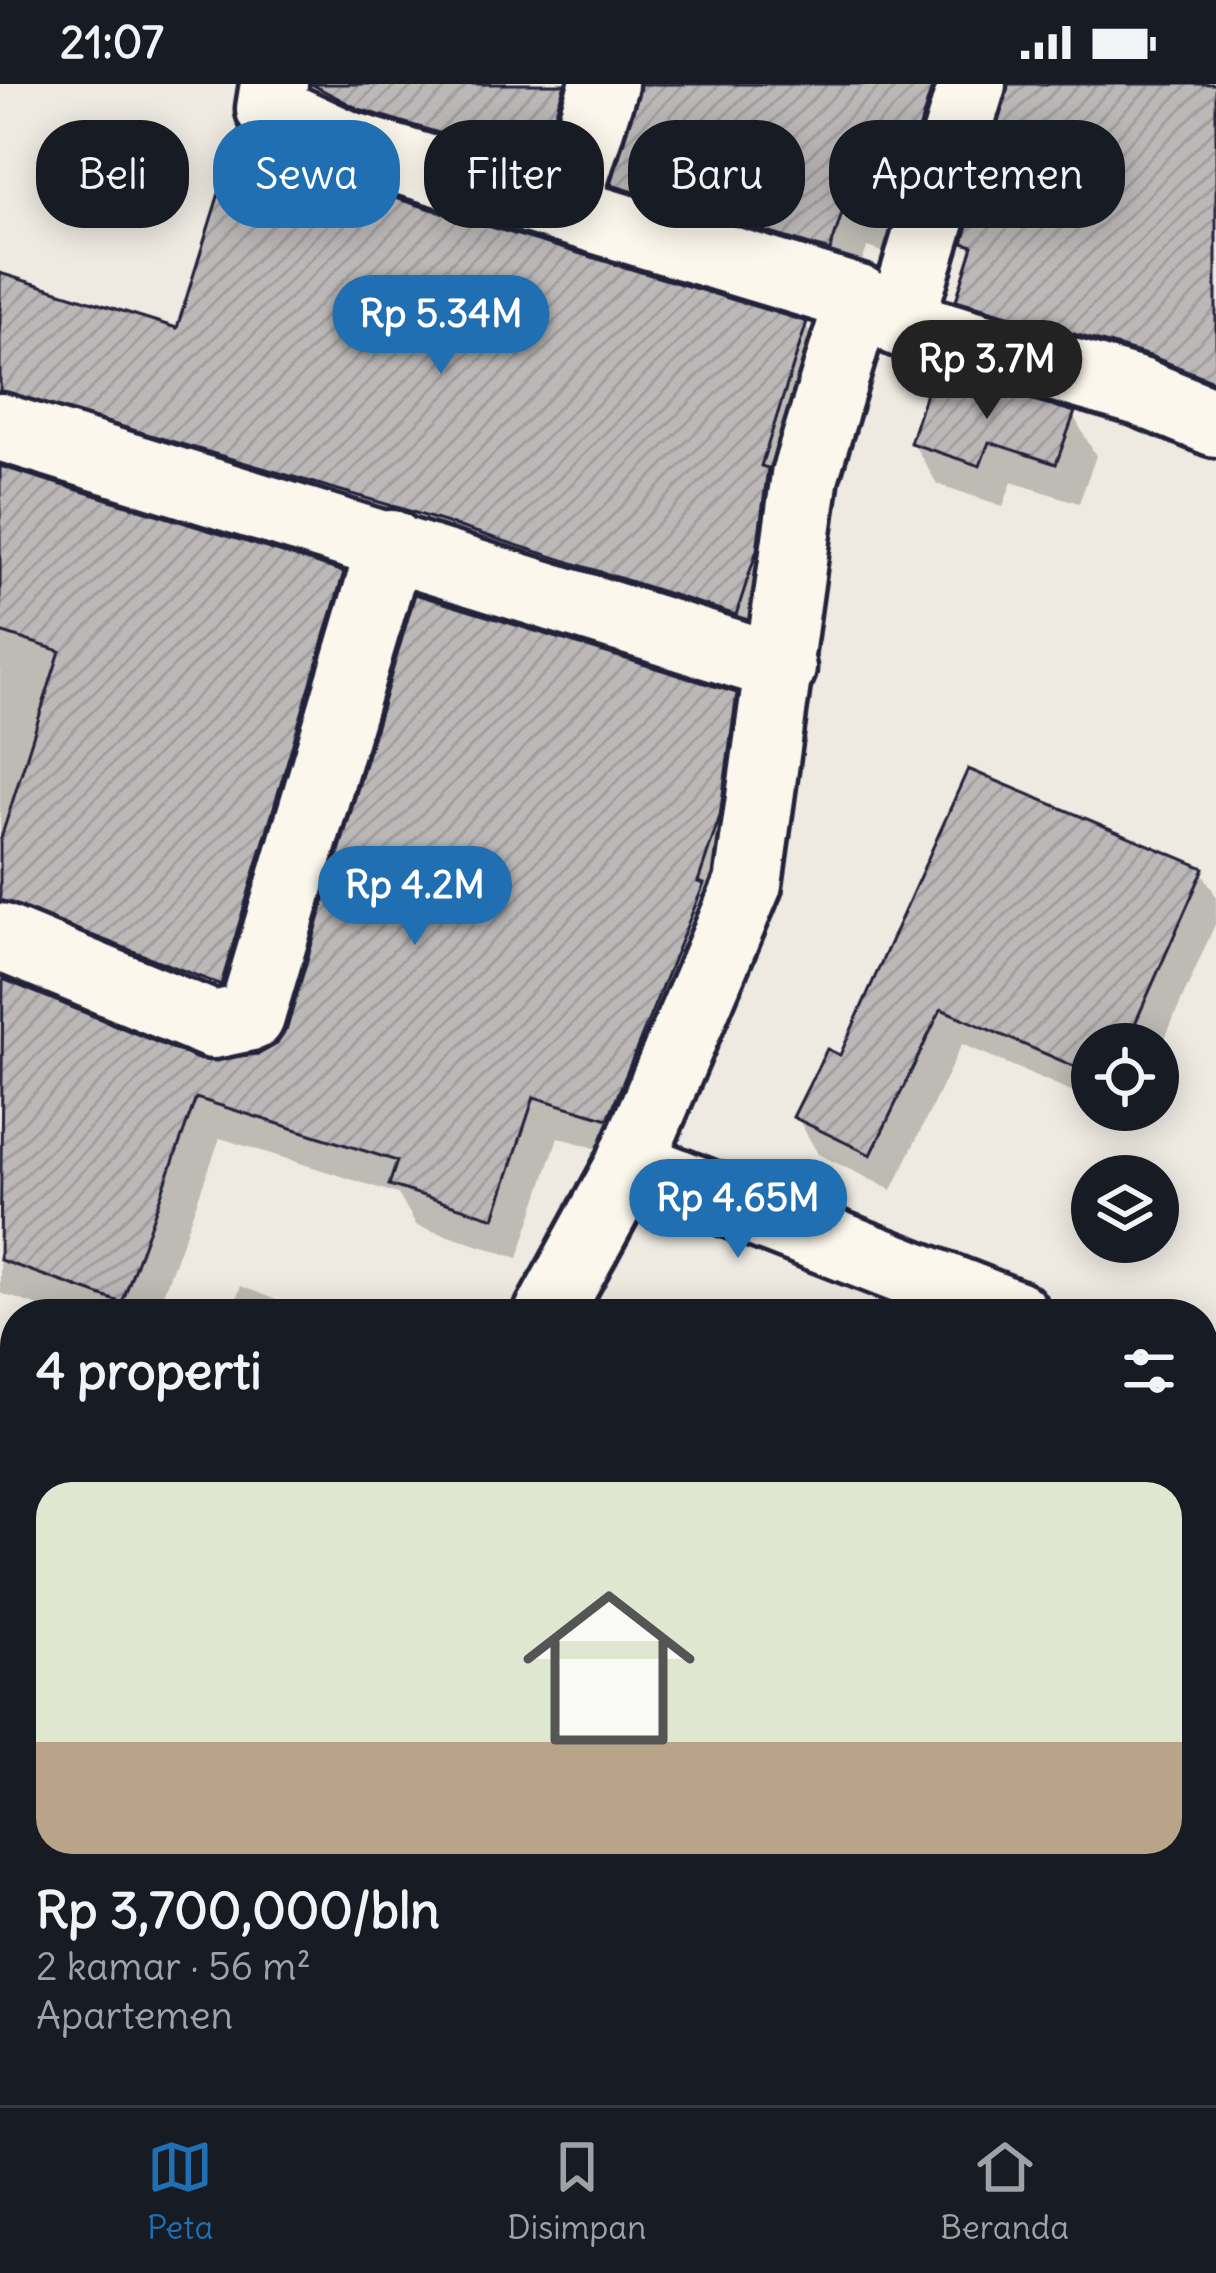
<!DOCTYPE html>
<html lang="id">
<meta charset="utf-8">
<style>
body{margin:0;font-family:Delius,sans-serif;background:#20242c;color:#f1f3f6;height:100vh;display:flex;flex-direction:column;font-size:45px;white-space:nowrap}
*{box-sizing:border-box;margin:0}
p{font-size:39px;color:#9ea1a6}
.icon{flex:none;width:66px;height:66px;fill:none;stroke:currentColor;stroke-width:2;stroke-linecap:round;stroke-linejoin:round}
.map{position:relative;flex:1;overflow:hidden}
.sheet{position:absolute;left:0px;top:1215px;width:1218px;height:807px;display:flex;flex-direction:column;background:#171b24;border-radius:48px 48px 0 0;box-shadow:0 6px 30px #0003}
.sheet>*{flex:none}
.guide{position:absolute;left:36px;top:36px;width:1146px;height:108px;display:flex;gap:24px}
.tools{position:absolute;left:1071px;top:939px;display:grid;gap:24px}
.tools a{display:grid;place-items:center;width:108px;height:108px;border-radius:50%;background:#171b24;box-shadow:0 6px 30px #0003;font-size:60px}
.price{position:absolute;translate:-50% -102px;padding:0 27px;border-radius:42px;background:#1f6fb2;color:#fff;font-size:39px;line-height:78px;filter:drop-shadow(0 3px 6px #0008)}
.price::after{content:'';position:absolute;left:50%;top:72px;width:36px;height:27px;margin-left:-18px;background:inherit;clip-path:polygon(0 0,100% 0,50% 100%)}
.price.selected{background:#222;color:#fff}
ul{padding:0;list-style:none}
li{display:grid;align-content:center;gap:24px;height:636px;padding:0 36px}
li span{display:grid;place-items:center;height:372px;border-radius:36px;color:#555}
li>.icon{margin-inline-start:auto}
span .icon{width:216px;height:216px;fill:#fffc;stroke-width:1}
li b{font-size:51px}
h2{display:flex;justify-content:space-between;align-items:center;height:144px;padding:0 36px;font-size:51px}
.chip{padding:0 42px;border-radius:48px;background:#171b24;box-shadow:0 6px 30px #0003;font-size:42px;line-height:108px}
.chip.selected{background:#1f6fb2;color:#fff}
.status{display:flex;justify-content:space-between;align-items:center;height:84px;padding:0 60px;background:#171b24;direction:ltr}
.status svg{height:33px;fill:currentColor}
.tab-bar{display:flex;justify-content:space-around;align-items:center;height:168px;border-top:3px solid #363941;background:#171b24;font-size:33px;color:#9ea1a6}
.tab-bar a{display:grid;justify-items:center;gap:6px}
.tab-bar .selected{color:#1f6fb2}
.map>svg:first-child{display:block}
.shadow{fill:#0003}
.building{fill:url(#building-hatch);stroke:#22223b;stroke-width:3}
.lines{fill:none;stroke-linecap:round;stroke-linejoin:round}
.minor-casing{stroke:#22223b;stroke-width:75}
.minor{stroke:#fbf7ec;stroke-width:66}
</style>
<div class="status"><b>21:07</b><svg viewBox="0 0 49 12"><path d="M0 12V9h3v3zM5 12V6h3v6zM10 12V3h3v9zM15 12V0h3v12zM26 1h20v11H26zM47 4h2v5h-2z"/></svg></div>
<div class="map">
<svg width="1216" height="2021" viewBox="0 0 1216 2021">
<defs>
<pattern id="building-hatch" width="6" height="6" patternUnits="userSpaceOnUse" patternTransform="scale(3)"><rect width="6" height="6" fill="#bcb8b8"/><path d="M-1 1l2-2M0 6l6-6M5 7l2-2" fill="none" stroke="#a19e9f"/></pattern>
</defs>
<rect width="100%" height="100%" fill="#eeeae2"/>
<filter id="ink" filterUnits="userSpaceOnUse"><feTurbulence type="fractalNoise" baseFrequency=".00833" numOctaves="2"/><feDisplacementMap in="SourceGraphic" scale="24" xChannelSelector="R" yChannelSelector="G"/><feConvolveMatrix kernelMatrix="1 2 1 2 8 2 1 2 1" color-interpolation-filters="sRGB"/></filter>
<g filter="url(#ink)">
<!-- shadow -->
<g class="shadow">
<polygon points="314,0 1216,0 1216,329 983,257 959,216 973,171 966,159 1008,5 987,5 915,178 867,163 853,207 639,142 614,101 641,5 619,4 563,119 338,44"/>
<polygon points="241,51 334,99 805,241 828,281 759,569 0,354 0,188 179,248"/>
<polygon points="1073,331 1096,372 1079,419 1012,398 1003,422 937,400 913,359"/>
<polygon points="0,385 342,491 365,531 244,940 0,847"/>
<polygon points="735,612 759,654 632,1075 558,1053 518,1174 417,1142 398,1110 220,1054 156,1230 62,1230 0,1209 0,912 5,899 200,979 260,973"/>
<polygon points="1201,786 1216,812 1216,838 1158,970 1158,960 1092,960 1092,1016 962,960 892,1106 818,1070 797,1033 841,975"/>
<polygon points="241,1202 311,1230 230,1230"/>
<polygon points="599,1220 622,1230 594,1230"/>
<polygon points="1216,1400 1216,1660 1203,1676 1203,1415"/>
<polygon points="670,2007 658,2021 436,2021 429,2009"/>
<polygon points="824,2007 1156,2007 1165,2021 812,2021"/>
</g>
<!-- building -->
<g class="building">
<polygon points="311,0 565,0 539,79 359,25"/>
<polygon points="640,0 933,0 891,138 844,123 830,167 611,101"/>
<polygon points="1008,0 1216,0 1216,298 1150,272 956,216 973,162 963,159"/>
<polygon points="239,45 254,59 335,96 807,238 761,382 768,384 757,466 736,531 403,425 0,307 0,189 177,244"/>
<polygon points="933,287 1075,328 1056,380 989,358 980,382 910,359"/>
<polygon points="0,382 344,488 221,901 0,816 0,757 60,567 0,548"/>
<polygon points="415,510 737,609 720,732 698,798 704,800 608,1035 534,1013 494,1134 389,1101 397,1077 196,1014 122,1219 0,1176 3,895 200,976 259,970 277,960 287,944"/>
<polygon points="968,685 1204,784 1126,960 1092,960 1092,990 941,925 871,1071 793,1033 827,965 840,971"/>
</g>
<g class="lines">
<defs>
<g id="minor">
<polyline points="274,0 270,25 346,60 859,215 805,391 748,800 630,1080 548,1230"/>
<polyline points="972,0 900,239 1140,308 1216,339"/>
<polyline points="564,126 604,0"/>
<polyline points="0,343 782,584"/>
<polyline points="0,853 213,941 251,933 391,460"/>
<polyline points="630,1080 1015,1230"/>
<polyline points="1203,1284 1216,1288"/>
<polyline points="1203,1364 1216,1346"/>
<polyline points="1203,2006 1216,1991"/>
<polyline points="684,2021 696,2007"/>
</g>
</defs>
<!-- minor casing -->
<use href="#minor" class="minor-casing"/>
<!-- minor -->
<use href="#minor" class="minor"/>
</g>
</g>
</svg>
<div class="tools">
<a><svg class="icon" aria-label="locate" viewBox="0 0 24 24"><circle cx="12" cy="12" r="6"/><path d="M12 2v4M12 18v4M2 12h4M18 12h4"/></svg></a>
<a><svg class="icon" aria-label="layers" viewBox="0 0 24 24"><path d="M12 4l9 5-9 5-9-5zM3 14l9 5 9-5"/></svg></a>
</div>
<b class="price" style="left:441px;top:293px">Rp 5.34M</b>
<b class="price selected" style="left:987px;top:338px">Rp 3.7M</b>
<b class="price" style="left:415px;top:864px">Rp 4.2M</b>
<b class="price" style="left:738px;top:1177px">Rp 4.65M</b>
<div class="guide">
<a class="chip">Beli</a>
<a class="chip selected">Sewa</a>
<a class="chip">Filter</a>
<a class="chip">Baru</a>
<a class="chip">Apartemen</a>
</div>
<section class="sheet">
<h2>4 properti<svg class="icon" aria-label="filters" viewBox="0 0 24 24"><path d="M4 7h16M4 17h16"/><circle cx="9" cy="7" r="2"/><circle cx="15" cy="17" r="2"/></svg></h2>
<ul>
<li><span style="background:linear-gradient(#dfe7d0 70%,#b9a48a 0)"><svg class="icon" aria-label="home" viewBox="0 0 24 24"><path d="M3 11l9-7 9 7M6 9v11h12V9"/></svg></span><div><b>Rp 3,700,000/bln</b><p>2 kamar · 56 m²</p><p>Apartemen</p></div></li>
</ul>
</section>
</div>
<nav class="tab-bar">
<a class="selected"><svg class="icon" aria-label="map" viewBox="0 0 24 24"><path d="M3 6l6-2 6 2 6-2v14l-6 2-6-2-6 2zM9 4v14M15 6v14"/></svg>Peta</a>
<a><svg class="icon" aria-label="saved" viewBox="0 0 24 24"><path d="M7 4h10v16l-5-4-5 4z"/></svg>Disimpan</a>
<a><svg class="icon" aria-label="home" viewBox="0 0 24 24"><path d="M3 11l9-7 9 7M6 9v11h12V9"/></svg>Beranda</a>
</nav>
